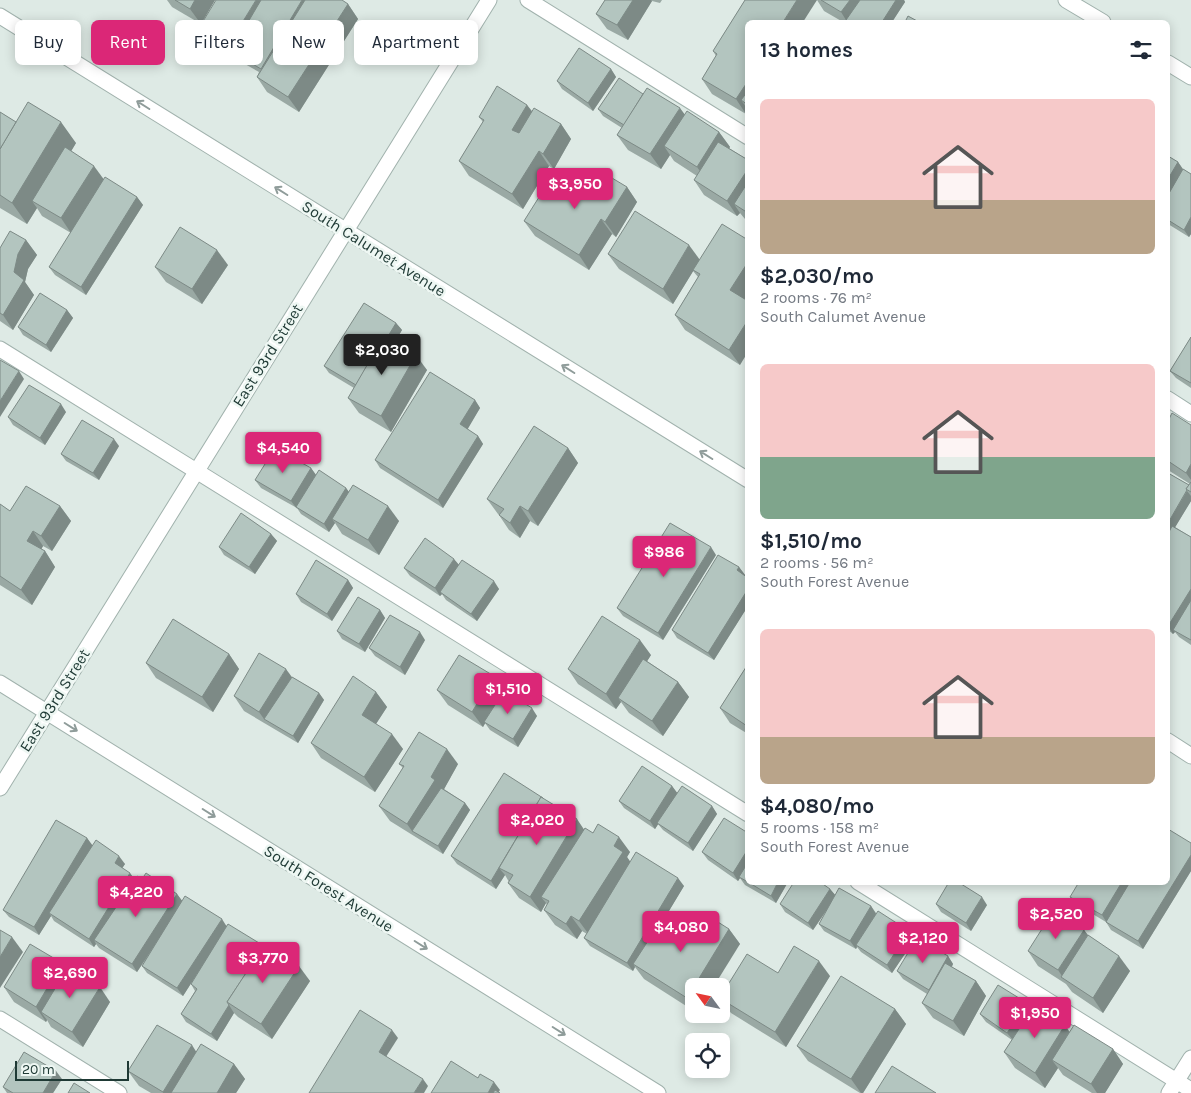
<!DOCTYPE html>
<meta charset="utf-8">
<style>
body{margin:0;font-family:Karla,sans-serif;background:#f2f2f3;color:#1f2937;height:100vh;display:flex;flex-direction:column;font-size:19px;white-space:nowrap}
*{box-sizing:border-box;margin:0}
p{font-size:16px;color:#747a83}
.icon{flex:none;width:28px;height:28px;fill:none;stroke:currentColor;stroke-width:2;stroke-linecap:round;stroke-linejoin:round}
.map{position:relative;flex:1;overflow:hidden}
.panel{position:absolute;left:745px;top:20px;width:425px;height:865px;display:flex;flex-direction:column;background:#fff;border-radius:8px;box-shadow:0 2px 12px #0003}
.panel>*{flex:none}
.hud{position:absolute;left:15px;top:20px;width:475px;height:45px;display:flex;gap:10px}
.needle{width:32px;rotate:303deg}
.buttons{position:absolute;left:685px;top:978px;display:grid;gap:10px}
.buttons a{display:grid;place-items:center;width:45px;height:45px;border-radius:8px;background:#fff;box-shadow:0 2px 12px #0003;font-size:25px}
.scale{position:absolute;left:15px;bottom:12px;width:114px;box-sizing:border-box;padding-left:5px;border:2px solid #1f3a35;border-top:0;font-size:14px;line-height:18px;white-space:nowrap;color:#1f3a35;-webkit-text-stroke:4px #eef7f3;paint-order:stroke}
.price{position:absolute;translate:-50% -42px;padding:0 11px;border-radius:5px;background:#db2777;color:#fff;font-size:16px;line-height:32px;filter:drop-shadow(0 1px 2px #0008)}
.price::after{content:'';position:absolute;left:50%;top:30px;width:15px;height:11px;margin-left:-8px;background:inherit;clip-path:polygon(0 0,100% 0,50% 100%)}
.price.selected{background:#222;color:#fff}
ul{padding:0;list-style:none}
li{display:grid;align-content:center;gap:10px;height:265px;padding:0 15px}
li span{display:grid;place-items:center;height:155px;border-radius:8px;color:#555}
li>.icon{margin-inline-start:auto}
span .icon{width:90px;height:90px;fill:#fffc;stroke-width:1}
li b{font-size:21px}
h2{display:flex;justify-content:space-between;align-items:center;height:60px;padding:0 15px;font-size:21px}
.chip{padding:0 18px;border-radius:8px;background:#fff;box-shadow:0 2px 12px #0003;font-size:18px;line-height:45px}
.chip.selected{background:#db2777;color:#fff}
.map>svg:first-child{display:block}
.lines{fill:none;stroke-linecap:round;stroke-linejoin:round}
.minor-casing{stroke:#a1b2ad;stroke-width:17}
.minor{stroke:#fff;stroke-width:15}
.wall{fill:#9aa9a4}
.shaded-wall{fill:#7d8a86}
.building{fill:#b3c5bf;stroke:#7d8a86}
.oneway{stroke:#8f9c9a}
.labels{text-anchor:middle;stroke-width:5;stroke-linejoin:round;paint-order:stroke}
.street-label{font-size:16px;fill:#1f3a35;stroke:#eef7f3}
</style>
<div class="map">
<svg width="1191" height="1093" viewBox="0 0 1191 1093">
<rect width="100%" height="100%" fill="#deeae5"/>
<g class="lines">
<defs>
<g id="minor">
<polyline points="528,0 748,137"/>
<polyline points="1066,0 1103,22"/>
<polyline points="0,16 748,480"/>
<polyline points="1168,63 1191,77"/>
<polyline points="0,349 748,814"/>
<polyline points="1168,399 1191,414"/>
<polyline points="0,683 658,1093"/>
<polyline points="1168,741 1191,756"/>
<polyline points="0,788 489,0"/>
<polyline points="858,882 1191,1090"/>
<polyline points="0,1019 119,1093"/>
<polyline points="1169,1093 1191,1058"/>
</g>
</defs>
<!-- minor casing -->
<use href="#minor" class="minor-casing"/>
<!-- minor -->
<use href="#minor" class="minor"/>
</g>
<!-- wall -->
<g class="wall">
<polygon points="167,0 215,0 201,24 172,7"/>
<polygon points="605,0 662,0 660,3 652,1 628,40 607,29 596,14"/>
<polygon points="745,0 904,0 905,2 892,22 843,22 824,11 817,0 748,22 748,113 746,114 712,94 702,79 716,56 713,51"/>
<polygon points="348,4 358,19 299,112 267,92 257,77 259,72 236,59 231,51 233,47 208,30 202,23"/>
<polygon points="611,69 616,77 593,111 562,89 557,81"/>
<polygon points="643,94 719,132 730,147 729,148 748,160 748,221 745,219 740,213 737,216 704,195 694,180 697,176 674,161 670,155 661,169 628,150 617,135 622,128 603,116 598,109"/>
<polygon points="527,105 532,111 561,124 571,139 554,169 549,166 523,209 469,176 459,161 483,122 479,117"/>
<polygon points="0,112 16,122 76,143 71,151 104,180 137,197 143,205 86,295 55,275 49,267 71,233 42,216 37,208 27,224 0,208"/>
<polygon points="1168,156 1178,162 1183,169 1191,174 1191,234 1189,237 1168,224"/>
<polygon points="627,187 637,202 616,237 612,234 589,270 535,236 524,221 580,196"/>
<polygon points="26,240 37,255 28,269 25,282 34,295 13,330 0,321 0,248"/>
<polygon points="748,240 748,294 745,299 740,365 685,330 675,315 698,277 693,271 673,304 619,269 608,254 700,260"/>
<polygon points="228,265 202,304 166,282 155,267"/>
<polygon points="67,310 73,318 51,352 23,335 18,327"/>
<polygon points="396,323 402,330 394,343 427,370 391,432 359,413 348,398 354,388 329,373 324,366"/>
<polygon points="1191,337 1191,388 1176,378 1170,371"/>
<polygon points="475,400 480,408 467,429 478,436 483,444 443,508 380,468 375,460"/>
<polygon points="66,412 45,445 13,425 8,417"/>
<polygon points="1168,419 1168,420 1191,425 1191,501 1175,527 1191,537 1191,645 1179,637 1175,632 1173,634 1168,630 1168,473 1189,485 1190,484 1168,470"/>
<polygon points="119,446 99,480 66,461 61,454"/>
<polygon points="568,448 578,463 538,526 530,521 520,538 509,530 499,515 498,514 487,499"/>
<polygon points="311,468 316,475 346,488 349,492 399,521 379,555 342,534 335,523 329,532 301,514 297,508 261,488 255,480"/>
<polygon points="0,504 10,511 60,506 71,521 52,551 43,546 41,549 45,551 55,567 32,605 0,585"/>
<polygon points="271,534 277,541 255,574 224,555 219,547"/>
<polygon points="716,555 663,640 623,616 617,608"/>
<polygon points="458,565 499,589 477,621 446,600 442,594 440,596 410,576 404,568"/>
<polygon points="739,567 745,575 744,575 748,578 748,606 714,660 677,638 672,630"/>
<polygon points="348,580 353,588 332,621 301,602 296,594"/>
<polygon points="380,610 385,618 365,652 342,639 337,631"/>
<polygon points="425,640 405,675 375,656 369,648"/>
<polygon points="229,654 239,669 213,712 156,678 146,663"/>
<polygon points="651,655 647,661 678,682 689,697 663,736 629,713 621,702 616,709 578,684 568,669"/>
<polygon points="748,664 748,734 730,723 720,708"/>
<polygon points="292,677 319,693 324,700 298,743 244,711 234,696"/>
<polygon points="437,690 504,692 537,716 518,747 490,730 485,723 483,727 448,705"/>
<polygon points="376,692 387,707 376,724 403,749 375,792 321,758 311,743"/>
<polygon points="399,764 458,764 444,789 465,803 470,810 443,854 390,821 379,806 403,768"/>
<polygon points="672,786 677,793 712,806 717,814 693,851 663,830 658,824 655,829 624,808 619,801"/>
<polygon points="584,829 630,852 627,857 630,862 684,886 662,922 687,937 729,929 740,944 694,986 694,1011 644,979 635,967 633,971 590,946 584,938 587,934 582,931 577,939 555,925 544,910 547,905 546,903 541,912 519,898 508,883 509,882 505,875 496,889 457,864 451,856"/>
<polygon points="748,833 748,882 788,882 776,903 745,885 740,878 738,881 708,860 702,852"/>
<polygon points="87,838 92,846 125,864 122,868 135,879 142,879 177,894 182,901 227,926 310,981 272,1039 238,1017 234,1013 217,1041 186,1022 181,1014 195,991 191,984 202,966 183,996 147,973 142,966 145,960 137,972 99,948 96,944 94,947 54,921 51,916 39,935 9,917 3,910"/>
<polygon points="1191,843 1191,871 1143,949 1111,930 1106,922 1076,904 1070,897"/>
<polygon points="830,889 835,895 871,906 876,913 909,931 915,939 892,973 861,952 857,947 856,949 824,931 819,924 827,910 813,930 785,912 780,904"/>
<polygon points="936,904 987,905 971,931 941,912"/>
<polygon points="1084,930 1088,935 1130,971 1103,1013 1072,992 1066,984 1038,966 1028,951"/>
<polygon points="948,956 953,964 952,967 976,981 986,996 964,1036 933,1018 922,1003 927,994 903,979 897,971"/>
<polygon points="67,970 110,1002 83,1047 51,1027 47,1020 46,1022 14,1002 4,987"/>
<polygon points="778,973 830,976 786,1047 731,1013 721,1000 721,996"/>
<polygon points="1027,1003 1032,1009 1070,1032 1113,1049 1123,1064 1105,1093 1092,1093 1063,1075 1058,1068 1045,1088 1015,1068 1004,1052 1012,1040 986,1022 980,1014"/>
<polygon points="895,1009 906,1024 863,1093 860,1093 808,1061 797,1046"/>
<polygon points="196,1052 234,1064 245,1079 236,1093 151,1093 139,1086 128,1071"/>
<polygon points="62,1079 53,1093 7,1093 3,1087"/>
</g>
<!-- shaded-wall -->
<g class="shaded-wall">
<polygon points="195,0 215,0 201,24 190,9"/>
<polygon points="256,0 266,0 236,49 231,41"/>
<polygon points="302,0 306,0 261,69"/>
<polygon points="633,0 651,0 652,1 628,40 617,25"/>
<polygon points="797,0 817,0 803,22 783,22"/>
<polygon points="850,0 871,0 846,20 841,12"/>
<polygon points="896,0 904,0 905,2 892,22 882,22"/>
<polygon points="348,4 358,19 299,112 288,97"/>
<polygon points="611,69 616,77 593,111 588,103"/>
<polygon points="748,81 748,105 741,100 748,110 748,113 746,114 736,99"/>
<polygon points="527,105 538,120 522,145 512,130"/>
<polygon points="680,108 691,123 664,146 670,155 661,169 650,154"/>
<polygon points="61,122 76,143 39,205 32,201 37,208 27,224 12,203"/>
<polygon points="561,124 571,139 554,169 543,154"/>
<polygon points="719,132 730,147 708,182 697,167"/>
<polygon points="539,151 549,166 523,209 512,194"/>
<polygon points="1178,162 1188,177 1168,212 1168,179"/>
<polygon points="94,166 105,181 71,233 61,218"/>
<polygon points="748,169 748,200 734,204 740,213 737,216 727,201"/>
<polygon points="627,187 637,202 616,237 605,222"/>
<polygon points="137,197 143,205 86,295 81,287"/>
<polygon points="1191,217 1191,234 1189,237 1184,230"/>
<polygon points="601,219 612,234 589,270 579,255"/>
<polygon points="26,240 37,255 28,269 25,282 34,295 13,330 3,315 18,254"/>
<polygon points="689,245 700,260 673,304 663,289"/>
<polygon points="217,250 228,265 202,304 192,289"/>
<polygon points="748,262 748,294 741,305 730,290"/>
<polygon points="67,310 73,318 51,352 46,345"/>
<polygon points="748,320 748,352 740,365 729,350"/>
<polygon points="396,323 402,330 363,394 357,386"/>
<polygon points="416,355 427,370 391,432 381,416"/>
<polygon points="19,371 24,379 0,417 0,401"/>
<polygon points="475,400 480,408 466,432 460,424"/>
<polygon points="61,404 66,412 45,445 40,438"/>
<polygon points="478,436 483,444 443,508 438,500"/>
<polygon points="114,439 119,446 99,480 93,473"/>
<polygon points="568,448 578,463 538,526 528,511"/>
<polygon points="1191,464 1191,480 1186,473"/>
<polygon points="311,468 316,475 296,507 297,509 291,501"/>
<polygon points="346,488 352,496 332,519 335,523 329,532 324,524"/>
<polygon points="1187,491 1191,496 1191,501 1168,539 1168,523"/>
<polygon points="60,506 71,521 52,551 41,536"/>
<polygon points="388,506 399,521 379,555 368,540"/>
<polygon points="520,506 530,521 520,538 510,523"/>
<polygon points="33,531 43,546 38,556 27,541"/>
<polygon points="271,534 277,541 255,574 249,567"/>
<polygon points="711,547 716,555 663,640 658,633"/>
<polygon points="45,551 55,567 32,605 21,590"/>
<polygon points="454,559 460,566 440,592 442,594 440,596 435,588"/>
<polygon points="739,567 745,575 742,578 737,570"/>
<polygon points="348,580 353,588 332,621 327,614"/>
<polygon points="494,581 499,589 477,621 471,614"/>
<polygon points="748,589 748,606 714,660 708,653"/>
<polygon points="1191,589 1191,605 1173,630 1175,632 1173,634 1168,626"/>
<polygon points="380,610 385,618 365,652 359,644"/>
<polygon points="420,632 425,640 405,675 400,667"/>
<polygon points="640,640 651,655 622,701 618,698 621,702 616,709 606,694"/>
<polygon points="229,654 239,669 213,712 202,697"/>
<polygon points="286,669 297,684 264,719 259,712"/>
<polygon points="494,676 504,691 483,727 472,712"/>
<polygon points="678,682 689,697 663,736 652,721"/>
<polygon points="376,692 387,707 372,730 362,715"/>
<polygon points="319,693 324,700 298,743 293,736"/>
<polygon points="532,708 537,716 518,747 513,739"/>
<polygon points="392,734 403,749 375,792 364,777"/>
<polygon points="447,749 458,764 443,791 412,831 407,824 431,777"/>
<polygon points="672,786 678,794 655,829 650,821"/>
<polygon points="465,803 470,810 443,854 438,846"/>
<polygon points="712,806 717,814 693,851 688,843"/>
<polygon points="577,819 587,834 541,897 546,903 541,912 530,897"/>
<polygon points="619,837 630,852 627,857 634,867 590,936 579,921 614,846"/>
<polygon points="87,838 93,846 49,913 51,916 39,935 34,927"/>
<polygon points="748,849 748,866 738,881 733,873"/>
<polygon points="1191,855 1191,871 1143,949 1138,941"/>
<polygon points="119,856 125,864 121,870 115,863"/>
<polygon points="499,868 505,875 496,889 491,881"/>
<polygon points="130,873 136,881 94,940 96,944 94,947 89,939"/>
<polygon points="678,878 684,886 636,966 633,964 635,967 633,971 627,963"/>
<polygon points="778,882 788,882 776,903 771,896"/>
<polygon points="1122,882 1132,882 1107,923 1102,915"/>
<polygon points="830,889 836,896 813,930 808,923"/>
<polygon points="177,894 183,902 137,972 132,964"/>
<polygon points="982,897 987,905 971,931 966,923"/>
<polygon points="871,906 876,914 856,945 857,947 856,949 850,941"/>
<polygon points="571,916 582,931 577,939 566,924"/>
<polygon points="222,919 227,927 183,996 177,988"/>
<polygon points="729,929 740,944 714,986 694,986"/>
<polygon points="1084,930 1095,945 1064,979 1058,970"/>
<polygon points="909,931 915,939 892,973 887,965"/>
<polygon points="12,937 23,952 0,988 0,957"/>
<polygon points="948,956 953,964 934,998 929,990"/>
<polygon points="1119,956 1130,971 1103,1013 1093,998"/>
<polygon points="819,961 830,976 786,1047 775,1032"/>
<polygon points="62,963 73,978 41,1012 47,1020 46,1022 36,1007"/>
<polygon points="299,966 310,981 272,1039 261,1024"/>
<polygon points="976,981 986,996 964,1036 953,1021"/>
<polygon points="100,987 110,1002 83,1047 72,1032"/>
<polygon points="694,987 694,1008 687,998"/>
<polygon points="1027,1003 1032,1011 1013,1040 1007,1033"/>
<polygon points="229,1005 234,1013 217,1041 211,1034"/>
<polygon points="895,1009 906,1024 863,1093 861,1093 851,1079"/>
<polygon points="1065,1025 1075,1040 1052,1060 1058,1068 1045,1088 1035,1073"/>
<polygon points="392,1030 398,1038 384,1060 379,1052"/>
<polygon points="192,1045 202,1061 182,1093 163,1093 163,1092"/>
<polygon points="1113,1049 1123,1064 1105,1093 1097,1093 1091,1084"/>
<polygon points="234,1064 245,1079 236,1093 217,1093"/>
<polygon points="56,1071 62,1079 53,1093 43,1093"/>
<polygon points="423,1079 428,1086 424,1093 414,1093"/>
<polygon points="494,1082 500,1090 498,1093 488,1093"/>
</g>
<!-- building -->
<g class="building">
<polygon points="175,0 195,0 190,9"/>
<polygon points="216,0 256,0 231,41 202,23"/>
<polygon points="261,0 302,0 261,69 231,51"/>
<polygon points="305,0 342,0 348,4 288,97 257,77"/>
<polygon points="605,0 633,0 617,25 596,14"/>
<polygon points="745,0 797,0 783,22 748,22 748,81 736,99 702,79 717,54 713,51"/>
<polygon points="821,0 850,0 841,12"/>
<polygon points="860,0 896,0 882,22 850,22 846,20"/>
<polygon points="908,16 919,22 905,22"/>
<polygon points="579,48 611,69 588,103 557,81"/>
<polygon points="619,78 643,94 624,125 598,109"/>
<polygon points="497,86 527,105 512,130 519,133 534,108 561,124 543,154 539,151 512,194 459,161 484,120 479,117"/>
<polygon points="647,88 680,108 650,154 617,135"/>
<polygon points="748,91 748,105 741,100"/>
<polygon points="28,102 61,122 12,203 0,195 0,149"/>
<polygon points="687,111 719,132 697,167 664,146"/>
<polygon points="0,112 16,122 0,149"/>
<polygon points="718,142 748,160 748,169 727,201 694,180"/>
<polygon points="65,147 94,166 61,218 32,201"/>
<polygon points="1168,156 1178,162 1168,179"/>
<polygon points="597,169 627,187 605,222 601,219 579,255 524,221 551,178 580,196"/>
<polygon points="1183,169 1191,174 1191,217 1184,230 1168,220 1168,195"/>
<polygon points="105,177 137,197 81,287 49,267"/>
<polygon points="748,182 748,213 734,204"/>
<polygon points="635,211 689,245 663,289 608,254"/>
<polygon points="722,224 748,240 748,262 730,290 748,301 748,320 729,350 675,315 700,274 693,270"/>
<polygon points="180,227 217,250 192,289 155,267"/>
<polygon points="10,231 26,240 18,254 14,272 24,280 3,315 0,313 0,248"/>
<polygon points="40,293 67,310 46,345 18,327"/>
<polygon points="364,303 396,323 387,338 384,336 356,385 324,366"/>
<polygon points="384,336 416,355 381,416 348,398"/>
<polygon points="1191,337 1191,383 1170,371"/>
<polygon points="0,360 19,371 0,401"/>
<polygon points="430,372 475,400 460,424 478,436 438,500 375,460"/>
<polygon points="29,385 61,404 40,438 8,417"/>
<polygon points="1172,413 1191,425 1191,464 1186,473 1168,461 1168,421"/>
<polygon points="82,420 114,439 93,473 61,454"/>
<polygon points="534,426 568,448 528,511 520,506 510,523 499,515 504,509 487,499"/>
<polygon points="275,448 311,468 291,501 255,480"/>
<polygon points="319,470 346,488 324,524 296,507"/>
<polygon points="1168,473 1189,485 1186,489 1187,490 1168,523"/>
<polygon points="1191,482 1191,492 1186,489"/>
<polygon points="353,485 388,506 368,540 332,519"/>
<polygon points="26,486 60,506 41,536 33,531 27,541 45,551 21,590 0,576 0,504 10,511"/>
<polygon points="241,513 271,534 249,567 219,547"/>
<polygon points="670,523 711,547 658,633 617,608"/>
<polygon points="1172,526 1191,537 1191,589 1168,626 1168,534"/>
<polygon points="425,538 454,559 435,588 404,568"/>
<polygon points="718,555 739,567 737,570 748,578 748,589 708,653 672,630"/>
<polygon points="316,560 348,580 327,614 296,594"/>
<polygon points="462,560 494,581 471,614 440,592"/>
<polygon points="358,597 380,610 359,644 337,631"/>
<polygon points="1191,600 1191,640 1173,630"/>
<polygon points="390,615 420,632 400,667 369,648"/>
<polygon points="602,616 640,640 606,694 568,669"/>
<polygon points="173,619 229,654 202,697 146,663"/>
<polygon points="259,653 286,669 259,712 234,696"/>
<polygon points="459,655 494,676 472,712 437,690"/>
<polygon points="643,659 678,682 652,721 618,698"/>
<polygon points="748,664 748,724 747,726 720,708"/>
<polygon points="353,676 376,692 362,715 392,734 364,777 311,743"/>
<polygon points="292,677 319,693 293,736 264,719"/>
<polygon points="504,691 532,708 513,739 484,722"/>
<polygon points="419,732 447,749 431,777 435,780 407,824 379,806 404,766 399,764"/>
<polygon points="642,766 672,786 650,821 619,801"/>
<polygon points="504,773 543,798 541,797 491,881 451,856"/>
<polygon points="682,786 712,806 688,843 657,823"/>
<polygon points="441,788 465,803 438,846 412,831"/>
<polygon points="541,797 577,819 530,897 508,883 513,875 499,868"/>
<polygon points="724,818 748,833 748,849 733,873 702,852"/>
<polygon points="56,820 87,838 34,927 3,910"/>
<polygon points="598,824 619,837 614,846 623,852 579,921 571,916 566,924 544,910 549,901 541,897 585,828 593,833"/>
<polygon points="1168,829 1191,843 1191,855 1138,941 1106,922 1130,882 1168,882"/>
<polygon points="96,840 119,856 115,863 130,873 89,939 49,913"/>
<polygon points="636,852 678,878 627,963 584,938"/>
<polygon points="748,862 748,882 739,877"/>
<polygon points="146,873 177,894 132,964 94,940 137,876 142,879"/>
<polygon points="748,882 778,882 771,896"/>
<polygon points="794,882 820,882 830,889 808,923 780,904"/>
<polygon points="949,882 958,882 982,897 966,923 936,904"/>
<polygon points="1079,882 1122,882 1102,915 1070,897"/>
<polygon points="839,888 871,906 850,941 819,924"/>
<polygon points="185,896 222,919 177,988 142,966"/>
<polygon points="1054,910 1084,930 1058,970 1028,951"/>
<polygon points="878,911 909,931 887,965 856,945"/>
<polygon points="702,912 729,929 687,998 633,964 661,921 687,937"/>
<polygon points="228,924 264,946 227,1002 229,1005 211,1034 181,1014 197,989 191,984"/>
<polygon points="0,930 12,937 0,957"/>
<polygon points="1088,935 1119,956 1093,998 1061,977"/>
<polygon points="917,938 948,956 929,990 897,971"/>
<polygon points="30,944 62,963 36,1007 4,987"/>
<polygon points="265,944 299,966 261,1024 227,1002"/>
<polygon points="794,946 819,961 775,1032 721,999 721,996 747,954 778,973"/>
<polygon points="945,963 976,981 953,1021 922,1003"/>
<polygon points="68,967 100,987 72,1032 41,1012"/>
<polygon points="841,976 895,1009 851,1079 797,1046"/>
<polygon points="998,985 1027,1003 1007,1033 980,1014"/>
<polygon points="1034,1006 1065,1025 1035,1073 1004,1052"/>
<polygon points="360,1010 392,1030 379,1052 423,1079 414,1093 309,1093"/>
<polygon points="157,1025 192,1045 163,1092 128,1071"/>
<polygon points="1074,1025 1113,1049 1091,1084 1052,1060"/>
<polygon points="201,1044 234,1064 217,1093 171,1093"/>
<polygon points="24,1052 56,1071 43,1093 13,1093 3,1087"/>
<polygon points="451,1061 478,1078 480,1074 494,1082 488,1093 431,1093"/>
<polygon points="892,1066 936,1093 875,1093"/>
<polygon points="74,1083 90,1093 68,1093"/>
<polygon points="495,1090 500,1093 493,1093"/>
</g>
<!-- one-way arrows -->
<defs><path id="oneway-shaft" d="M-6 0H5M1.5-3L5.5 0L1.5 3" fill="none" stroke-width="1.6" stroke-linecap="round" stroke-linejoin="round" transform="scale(1.25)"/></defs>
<g class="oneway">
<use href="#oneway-shaft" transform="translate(143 105) rotate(-148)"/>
<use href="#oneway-shaft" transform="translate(281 191) rotate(-148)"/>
<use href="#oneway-shaft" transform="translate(568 369) rotate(-148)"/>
<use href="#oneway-shaft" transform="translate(706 455) rotate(-148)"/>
<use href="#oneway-shaft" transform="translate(71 727) rotate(32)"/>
<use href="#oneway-shaft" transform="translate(209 813) rotate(32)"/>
<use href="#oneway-shaft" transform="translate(421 945) rotate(32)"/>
<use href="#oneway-shaft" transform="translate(559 1031) rotate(32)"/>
</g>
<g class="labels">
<!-- street labels -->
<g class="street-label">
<text transform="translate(374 248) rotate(32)" y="6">South Calumet Avenue</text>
<text transform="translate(267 355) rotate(-58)" y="6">East 93rd Street</text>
<text transform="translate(54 700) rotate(-58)" y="6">East 93rd Street</text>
<text transform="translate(329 888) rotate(32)" y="6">South Forest Avenue</text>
</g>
</g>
</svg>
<div class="buttons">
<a><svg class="needle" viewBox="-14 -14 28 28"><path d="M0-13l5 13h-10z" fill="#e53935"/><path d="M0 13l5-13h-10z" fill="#747a83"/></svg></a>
<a><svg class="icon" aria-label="locate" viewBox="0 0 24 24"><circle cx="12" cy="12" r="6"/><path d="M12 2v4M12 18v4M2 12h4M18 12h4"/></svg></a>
</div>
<div class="scale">20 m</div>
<b class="price" style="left:575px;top:210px">$3,950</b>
<b class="price selected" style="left:382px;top:376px">$2,030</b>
<b class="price" style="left:283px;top:474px">$4,540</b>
<b class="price" style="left:664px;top:578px">$986</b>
<b class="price" style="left:508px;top:715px">$1,510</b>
<b class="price" style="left:537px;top:846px">$2,020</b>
<b class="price" style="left:136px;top:918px">$4,220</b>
<b class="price" style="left:1056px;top:940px">$2,520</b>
<b class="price" style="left:681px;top:953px">$4,080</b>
<b class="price" style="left:923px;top:964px">$2,120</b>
<b class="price" style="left:263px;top:984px">$3,770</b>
<b class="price" style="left:70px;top:999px">$2,690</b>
<b class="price" style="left:1035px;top:1039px">$1,950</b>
<div class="hud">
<a class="chip">Buy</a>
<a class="chip selected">Rent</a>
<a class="chip">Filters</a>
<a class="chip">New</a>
<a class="chip">Apartment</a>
</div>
<section class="panel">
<h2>13 homes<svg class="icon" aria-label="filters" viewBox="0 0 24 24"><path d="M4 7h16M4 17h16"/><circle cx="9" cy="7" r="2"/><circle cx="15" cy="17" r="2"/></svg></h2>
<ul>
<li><span style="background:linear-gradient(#f6c9c9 65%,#b9a48a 0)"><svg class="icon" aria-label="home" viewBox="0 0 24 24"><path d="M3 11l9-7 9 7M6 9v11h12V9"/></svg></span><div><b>$2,030/mo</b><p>2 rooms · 76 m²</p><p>South Calumet Avenue</p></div></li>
<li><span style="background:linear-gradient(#f6c9c9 60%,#7fa58c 0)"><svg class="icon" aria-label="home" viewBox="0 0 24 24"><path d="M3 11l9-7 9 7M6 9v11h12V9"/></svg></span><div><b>$1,510/mo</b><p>2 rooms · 56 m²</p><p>South Forest Avenue</p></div></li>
<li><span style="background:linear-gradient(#f6c9c9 70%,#b9a48a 0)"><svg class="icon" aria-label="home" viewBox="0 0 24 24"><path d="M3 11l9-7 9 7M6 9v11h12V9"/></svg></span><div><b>$4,080/mo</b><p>5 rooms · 158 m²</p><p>South Forest Avenue</p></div></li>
</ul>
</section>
</div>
